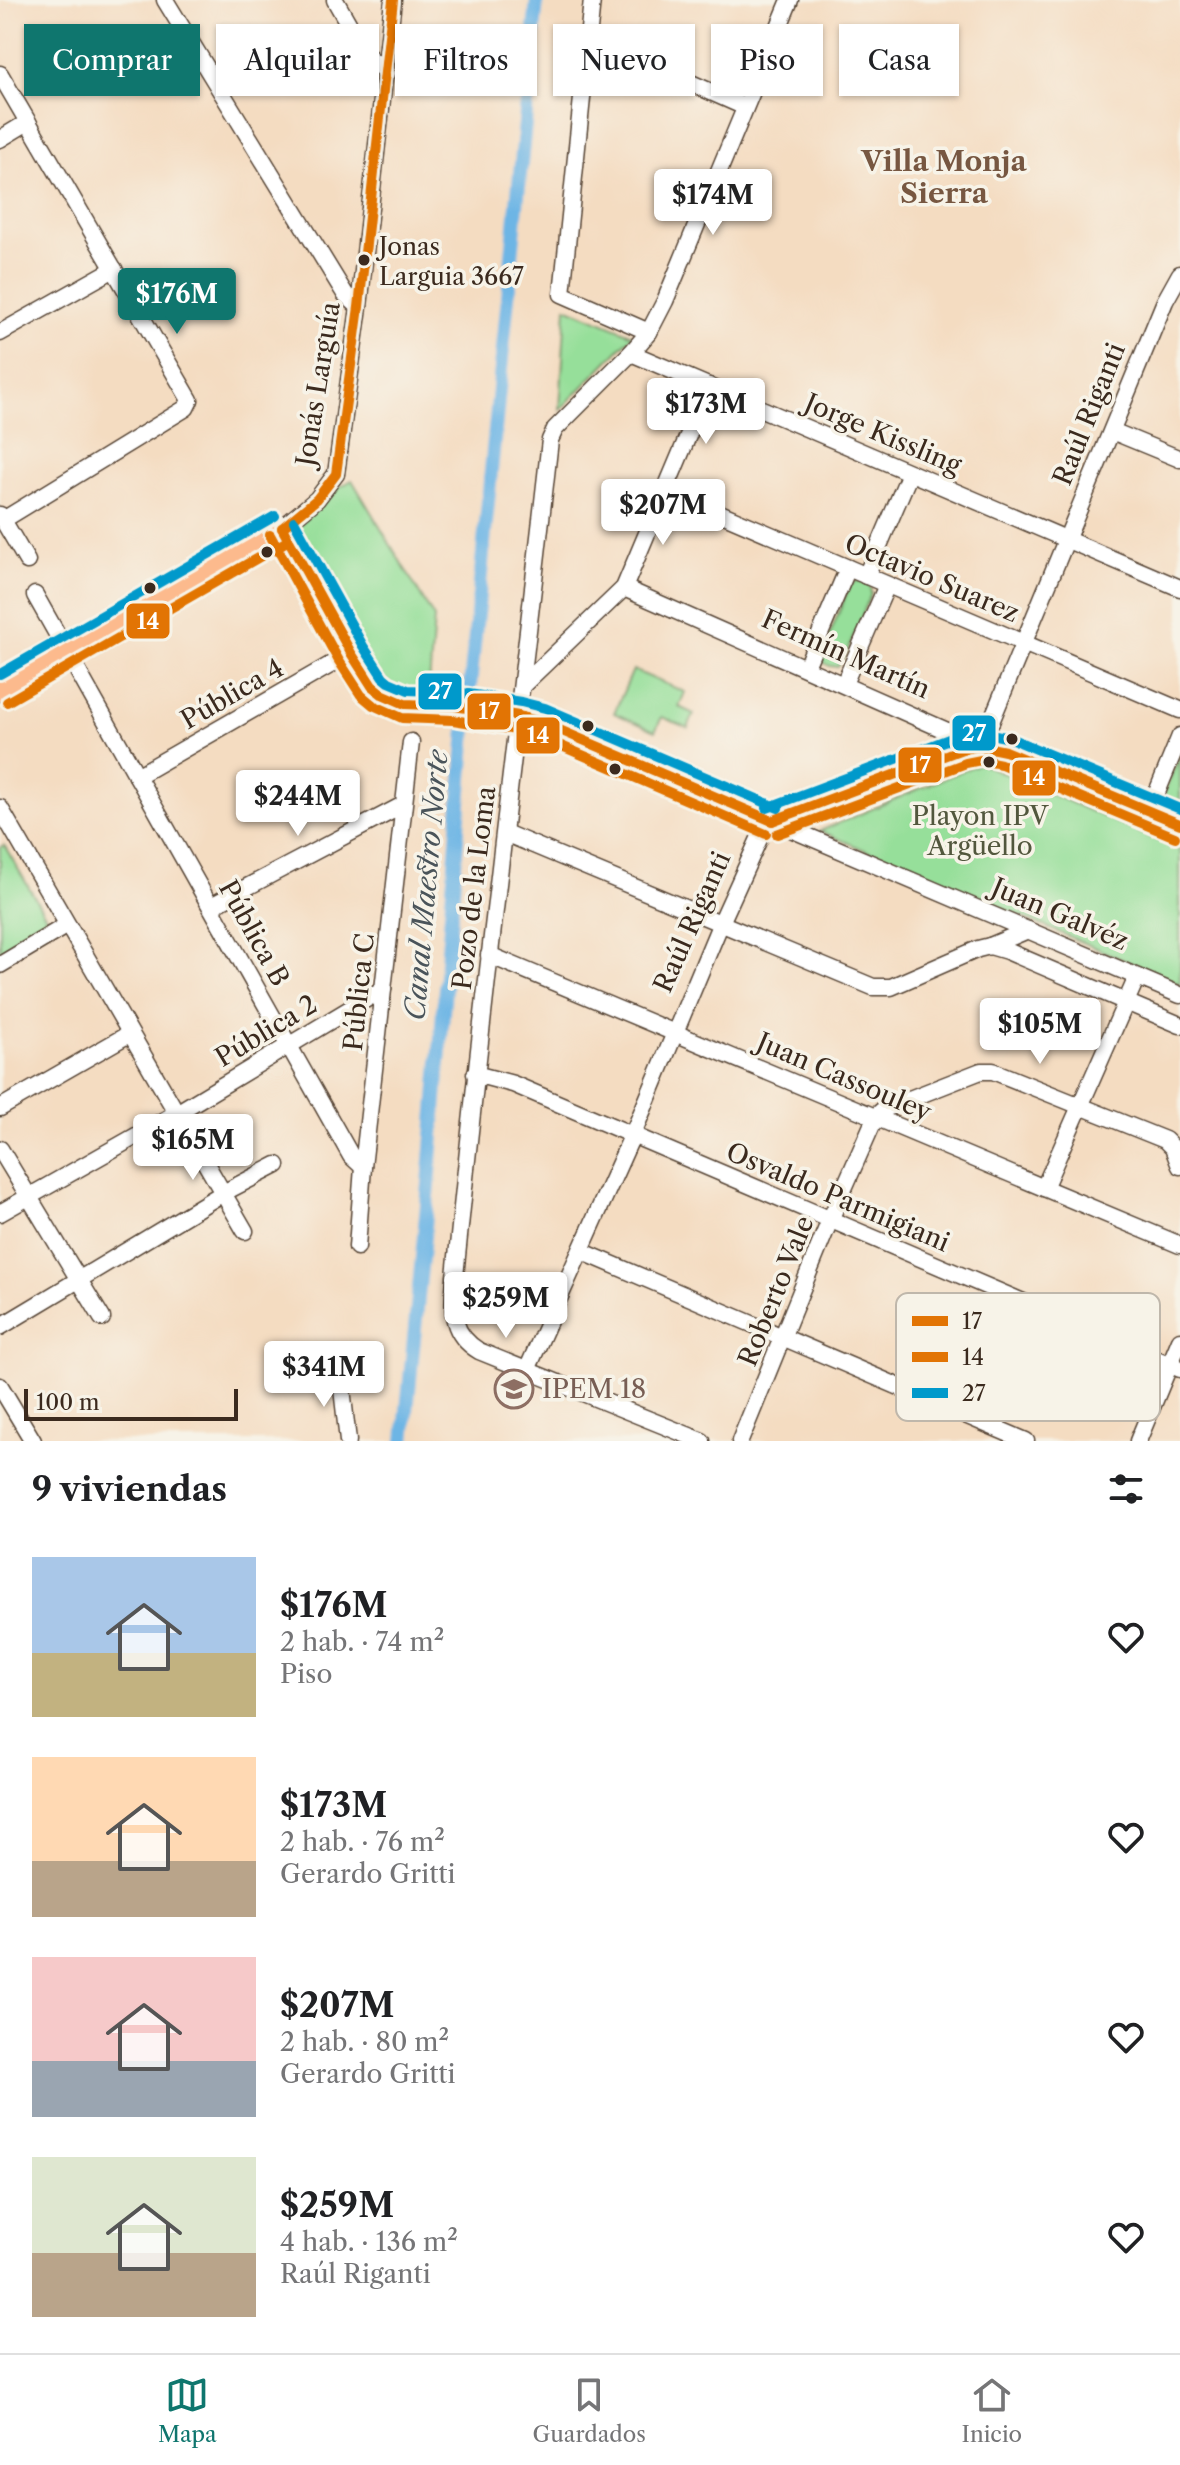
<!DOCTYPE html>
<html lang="es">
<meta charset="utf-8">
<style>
body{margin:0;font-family:"Libre Caslon Text",serif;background:#f2f2f2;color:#202124;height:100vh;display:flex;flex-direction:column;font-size:30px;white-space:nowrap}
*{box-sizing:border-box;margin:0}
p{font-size:26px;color:#757577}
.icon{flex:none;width:44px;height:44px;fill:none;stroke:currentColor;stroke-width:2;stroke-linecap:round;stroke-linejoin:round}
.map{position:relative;height:1441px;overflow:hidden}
.side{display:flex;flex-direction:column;background:#fff;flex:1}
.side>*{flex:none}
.banner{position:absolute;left:24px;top:24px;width:1132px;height:72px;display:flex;gap:16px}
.scale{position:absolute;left:24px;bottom:20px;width:214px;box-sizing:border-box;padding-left:8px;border:4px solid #3b2a1e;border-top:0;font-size:22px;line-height:28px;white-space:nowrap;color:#3b2a1e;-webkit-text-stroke:6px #f7f3e8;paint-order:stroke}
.price{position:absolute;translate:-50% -68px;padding:0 18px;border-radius:8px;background:#fff;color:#222;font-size:26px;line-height:52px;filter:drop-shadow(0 2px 4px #0008)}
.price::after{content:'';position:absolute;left:50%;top:48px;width:24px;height:18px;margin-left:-12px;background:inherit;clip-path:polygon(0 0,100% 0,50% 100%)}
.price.current{background:#0f766e;color:#fff}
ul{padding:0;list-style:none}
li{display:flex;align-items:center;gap:24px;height:200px;padding:0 32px}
li span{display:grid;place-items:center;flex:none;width:224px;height:160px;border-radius:0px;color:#555}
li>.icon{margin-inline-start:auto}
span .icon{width:96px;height:96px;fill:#fffc;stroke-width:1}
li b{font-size:34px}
h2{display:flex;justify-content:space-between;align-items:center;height:96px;padding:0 32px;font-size:34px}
.chip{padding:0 28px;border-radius:0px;background:#fff;box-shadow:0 2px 6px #0004;font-size:28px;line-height:72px}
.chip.current{background:#0f766e;color:#fff}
.menu{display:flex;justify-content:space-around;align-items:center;height:112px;border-top:2px solid #e0e0e0;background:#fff;font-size:22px;color:#757577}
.menu a{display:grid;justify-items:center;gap:4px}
.menu .current{color:#0f766e}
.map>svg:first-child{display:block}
.green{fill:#96df9a;stroke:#68845c;stroke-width:2}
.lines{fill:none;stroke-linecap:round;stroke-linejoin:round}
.canal{stroke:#6db5e5;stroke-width:14}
.minor-casing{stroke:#574536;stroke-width:19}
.major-casing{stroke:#574536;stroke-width:25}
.minor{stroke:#fff;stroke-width:16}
.major{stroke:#fcba8d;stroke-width:22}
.bus-1-casing{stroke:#f7f3e8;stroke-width:16}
.bus-2-casing{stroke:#f7f3e8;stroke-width:16}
.bus-3-casing{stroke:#f7f3e8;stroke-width:16}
.bus-1{stroke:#e27404;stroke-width:10}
.bus-2{stroke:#e27404;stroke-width:10}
.bus-3{stroke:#0099cb;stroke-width:10}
.bus-dot{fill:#3b2a1e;stroke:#f7f3e8;stroke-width:3}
.labels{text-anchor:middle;stroke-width:7;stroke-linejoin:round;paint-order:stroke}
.bus-label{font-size:24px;fill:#3b2a1e;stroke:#f7f3e8;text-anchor:start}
.street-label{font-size:26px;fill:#3b2a1e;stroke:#f7f3e8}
.park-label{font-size:26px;fill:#52573d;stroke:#f7f3e8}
.education-label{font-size:26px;fill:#785e54;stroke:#f7f3e8;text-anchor:start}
.neighbourhood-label{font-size:28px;font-weight:bold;fill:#775741;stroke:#f7f3e8}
.water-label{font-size:28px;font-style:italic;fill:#4a545a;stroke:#f7f3e8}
.key{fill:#f7f3e8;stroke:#bfb7ab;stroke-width:2}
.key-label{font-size:22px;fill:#3b2a1e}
.line-badge{stroke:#f7f3e8;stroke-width:3}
.badge-label{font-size:22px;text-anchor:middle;font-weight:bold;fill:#fff}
</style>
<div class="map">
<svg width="1180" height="1441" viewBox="0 0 1180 1441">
<rect width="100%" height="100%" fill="#f7f3e8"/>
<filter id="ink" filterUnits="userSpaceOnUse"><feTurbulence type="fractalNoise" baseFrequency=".0125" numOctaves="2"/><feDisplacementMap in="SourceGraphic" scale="16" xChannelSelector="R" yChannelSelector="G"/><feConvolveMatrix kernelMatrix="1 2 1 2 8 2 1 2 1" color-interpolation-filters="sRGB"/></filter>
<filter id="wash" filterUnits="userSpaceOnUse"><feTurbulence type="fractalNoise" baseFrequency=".006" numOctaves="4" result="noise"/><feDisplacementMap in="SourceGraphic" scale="32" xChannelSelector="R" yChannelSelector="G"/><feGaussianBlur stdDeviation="1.8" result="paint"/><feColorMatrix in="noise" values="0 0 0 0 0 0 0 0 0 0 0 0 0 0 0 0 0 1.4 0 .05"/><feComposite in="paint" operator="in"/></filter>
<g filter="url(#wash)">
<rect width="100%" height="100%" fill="#f4dcc1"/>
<!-- green -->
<g class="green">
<polygon points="566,307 633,335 560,410"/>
<polygon points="352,480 434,618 428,699 400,692 372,670 295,529 335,490"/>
<path d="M 856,581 L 862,581 L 870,586 L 871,594 L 847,652 L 838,666 C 830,668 825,665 820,658 L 850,585 Z"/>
<polygon points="633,670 685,692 679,707 694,714 688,728 662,717 655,731 614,713"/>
<polygon points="1180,754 1180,808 1176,814 1159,806"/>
<polygon points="980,763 1180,850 1180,984 820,831"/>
<polygon points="4,845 51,925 0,956 0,848"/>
</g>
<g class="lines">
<!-- canal -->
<polyline class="canal" points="404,1441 429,1185 467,717 537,0"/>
</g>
</g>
<g filter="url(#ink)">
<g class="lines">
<defs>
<g id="minor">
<polyline points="165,0 345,294 359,307"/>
<polyline points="335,0 365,53 386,74"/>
<polyline points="592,0 562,294 649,332"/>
<polyline points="587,37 745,107"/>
<polyline points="0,74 190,400 186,408 3,520"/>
<polyline points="0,139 28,122"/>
<polyline points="0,333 114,269"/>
<polyline points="631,353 1180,588"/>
<polyline points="1112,431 1180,459"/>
<polyline points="666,490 1180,710"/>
<polyline points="0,515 27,561"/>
<polyline points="282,528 317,499 336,474 359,307 393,0"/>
<polyline points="866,576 910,473"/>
<polyline points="624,588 981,746 1165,301 1180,274"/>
<polyline points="35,595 351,1156 363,1167"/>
<polyline points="806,667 848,568"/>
<polyline points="844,684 887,585"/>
<polyline points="523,685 624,588 709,386"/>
<polyline points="137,776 351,653"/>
<polyline points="0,808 245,1231"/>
<polyline points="1149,812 1180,736"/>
<polyline points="505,833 873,987 891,987 978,949 990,946 1028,930"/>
<polyline points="211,906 403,805"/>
<polyline points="990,946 1007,951 1126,1002 1044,1188"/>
<polyline points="489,955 1180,1245"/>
<polyline points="0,965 67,925"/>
<polyline points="1137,977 1126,1002 1180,1025"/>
<polyline points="475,1074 513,1084 1180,1369"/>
<polyline points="0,1108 129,1034"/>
<polyline points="0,1149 102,1318"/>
<polyline points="0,1213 175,1114 383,989"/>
<polyline points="357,1247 363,1167 411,742"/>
<polyline points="581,1251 1026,1441"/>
<polyline points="0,1327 223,1193 277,1165"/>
<polyline points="527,1370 632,1136 720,925 759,839 772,821 1180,995"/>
<polyline points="340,1371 348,1441"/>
<polyline points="0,1386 33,1441"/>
<path d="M 702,1441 L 479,1351 C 448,1332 453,1308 455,1277 C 482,997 519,719 550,440 L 555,429 L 631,353 L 649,332 L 665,301 L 790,0"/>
<polyline points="740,1441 830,1220 876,1116 884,1109 981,1071 993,1071 1165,1140 1173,1148 1180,1166"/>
<polyline points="1138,1441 1180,1340"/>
</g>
<polyline id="major" points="0,690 282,528 351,653 372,686 382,694 405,704 454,706 519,716 541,722 772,821 962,749 981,746 1005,751 1180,824"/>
</defs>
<!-- minor casing -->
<use href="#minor" class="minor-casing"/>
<!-- major casing -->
<use href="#major" class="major-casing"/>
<!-- minor -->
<use href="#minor" class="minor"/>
<!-- major -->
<use href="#major" class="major"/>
<defs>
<g id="bus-1">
<polyline points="282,528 351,653 372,686 382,694 405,704 454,706 519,716 541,722 772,821"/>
<polyline points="282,528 317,499 336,474 359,307 393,0"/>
<polyline points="772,821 962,749 981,746 1005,751 1180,824"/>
</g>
<g id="bus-2">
<polyline points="270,535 339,661 361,695 373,705 402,718 453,720 516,730 536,735 766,834"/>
<polyline points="7,702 289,540"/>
<polyline points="777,834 966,763 981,760 1001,764 1175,837"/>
</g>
<g id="bus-3">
<polyline points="294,521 363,646 383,677 389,682 408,690 456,692 521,702 545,708 778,808"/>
<polyline points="0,674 275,516"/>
<polyline points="767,808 957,736 981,732 1010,738 1180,809"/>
</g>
</defs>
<!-- bus-1 casing -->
<use href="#bus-1" class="bus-1-casing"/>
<!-- bus-2 casing -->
<use href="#bus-2" class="bus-2-casing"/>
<!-- bus-3 casing -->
<use href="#bus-3" class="bus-3-casing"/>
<!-- bus-1 -->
<use href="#bus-1" class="bus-1"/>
<!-- bus-2 -->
<use href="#bus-2" class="bus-2"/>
<!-- bus-3 -->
<use href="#bus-3" class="bus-3"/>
</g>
</g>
<!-- icons -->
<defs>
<symbol id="school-ring" viewBox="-11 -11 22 22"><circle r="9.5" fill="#f7f3e8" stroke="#8d6e63" stroke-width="1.5"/><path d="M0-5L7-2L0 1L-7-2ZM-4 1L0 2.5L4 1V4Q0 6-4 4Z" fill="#8d6e63"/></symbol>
</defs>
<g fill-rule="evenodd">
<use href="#school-ring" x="492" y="1367" width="44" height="44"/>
</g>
<!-- markers -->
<g class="bus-dot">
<circle cx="364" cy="260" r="7"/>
<circle cx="267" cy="552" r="7"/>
<circle cx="150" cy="588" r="7"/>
<circle cx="588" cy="726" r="7"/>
<circle cx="1012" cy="739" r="7"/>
<circle cx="989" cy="762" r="7"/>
<circle cx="615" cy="769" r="7"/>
</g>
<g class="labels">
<!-- bus labels -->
<g class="bus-label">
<text x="379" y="255">Jonas<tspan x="379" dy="30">Larguia 3667</tspan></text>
</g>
<!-- street labels -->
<g class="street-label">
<text transform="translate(318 384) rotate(-81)" y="9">Jonás Larguía</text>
<text transform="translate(1089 414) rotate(-68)" y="9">Raúl Riganti</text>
<text transform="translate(883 434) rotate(23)" y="9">Jorge Kissling</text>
<text transform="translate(932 578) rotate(23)" y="9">Octavio Suarez</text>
<text transform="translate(846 654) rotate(24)" y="9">Fermín Martín</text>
<text transform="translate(232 694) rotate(-30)" y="9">Pública 4</text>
<text transform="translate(474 888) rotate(-83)" y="9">Pozo de la Loma</text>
<text transform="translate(1060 914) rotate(23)" y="9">Juan Galvéz</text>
<text transform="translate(692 922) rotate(-66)" y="9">Raúl Riganti</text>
<text transform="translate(254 933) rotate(61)" y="9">Pública B</text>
<text transform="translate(359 992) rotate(-84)" y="9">Pública C</text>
<text transform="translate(266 1031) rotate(-31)" y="9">Pública 2</text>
<text transform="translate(844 1077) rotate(23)" y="9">Juan Cassouley</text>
<text transform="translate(838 1197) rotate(23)" y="9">Osvaldo Parmigiani</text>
<text transform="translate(776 1291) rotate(-68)" y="9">Roberto Vale</text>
</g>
<!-- park labels -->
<g class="park-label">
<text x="980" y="825">Playon IPV<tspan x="980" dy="30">Argüello</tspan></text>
</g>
<!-- education labels -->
<g class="education-label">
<text x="542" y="1398">IPEM 18</text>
</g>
<!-- neighbourhood labels -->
<g class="neighbourhood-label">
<text x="944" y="171">Villa Monja<tspan x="944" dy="32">Sierra</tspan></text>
</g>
<!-- water labels -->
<g class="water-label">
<text transform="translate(426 885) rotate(-85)" y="10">Canal Maestro Norte</text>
</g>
</g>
<!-- legend -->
<rect x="896" y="1293" width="264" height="128" rx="12" class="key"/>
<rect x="912" y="1316" width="36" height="10" fill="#e27404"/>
<rect x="912" y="1352" width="36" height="10" fill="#e27404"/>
<rect x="912" y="1388" width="36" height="10" fill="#0099cb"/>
<g class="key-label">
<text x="962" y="1329">17</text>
<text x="962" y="1365">14</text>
<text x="962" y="1401">27</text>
</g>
<g class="line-badge">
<rect x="125" y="602" width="46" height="38" rx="8" fill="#e27404"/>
<rect x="417" y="672" width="46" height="39" rx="8" fill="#0099cb"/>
<rect x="466" y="692" width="46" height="39" rx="8" fill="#e27404"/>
<rect x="951" y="714" width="46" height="38" rx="8" fill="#0099cb"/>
<rect x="515" y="716" width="46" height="39" rx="8" fill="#e27404"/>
<rect x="897" y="746" width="46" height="38" rx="8" fill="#e27404"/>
<rect x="1011" y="759" width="46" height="38" rx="8" fill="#e27404"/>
</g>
<g class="badge-label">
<text x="148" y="629">14</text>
<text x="440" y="699">27</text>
<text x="489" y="719">17</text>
<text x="974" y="741">27</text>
<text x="538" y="743">14</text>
<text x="920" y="773">17</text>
<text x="1034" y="785">14</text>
</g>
</svg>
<div class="scale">100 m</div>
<b class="price" style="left:713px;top:237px">$174M</b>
<b class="price current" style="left:177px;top:336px">$176M</b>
<b class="price" style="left:706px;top:446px">$173M</b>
<b class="price" style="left:663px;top:547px">$207M</b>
<b class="price" style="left:298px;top:838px">$244M</b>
<b class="price" style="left:1040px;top:1066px">$105M</b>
<b class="price" style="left:193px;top:1182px">$165M</b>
<b class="price" style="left:506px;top:1340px">$259M</b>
<b class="price" style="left:324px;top:1409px">$341M</b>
<div class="banner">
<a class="chip current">Comprar</a>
<a class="chip">Alquilar</a>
<a class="chip">Filtros</a>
<a class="chip">Nuevo</a>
<a class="chip">Piso</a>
<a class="chip">Casa</a>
</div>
</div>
<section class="side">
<h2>9 viviendas<svg class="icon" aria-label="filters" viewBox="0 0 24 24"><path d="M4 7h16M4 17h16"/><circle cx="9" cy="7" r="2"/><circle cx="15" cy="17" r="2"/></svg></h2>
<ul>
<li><span style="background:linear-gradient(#a9c7e8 60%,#c2b280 0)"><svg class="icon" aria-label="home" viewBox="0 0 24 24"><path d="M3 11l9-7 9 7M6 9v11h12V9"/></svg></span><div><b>$176M</b><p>2 hab. · 74 m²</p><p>Piso</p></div><svg class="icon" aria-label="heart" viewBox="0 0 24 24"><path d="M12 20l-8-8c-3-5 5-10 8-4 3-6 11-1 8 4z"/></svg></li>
<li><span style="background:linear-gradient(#ffd9b3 65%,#b9a48a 0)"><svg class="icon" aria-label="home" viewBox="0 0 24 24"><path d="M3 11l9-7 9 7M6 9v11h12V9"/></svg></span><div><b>$173M</b><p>2 hab. · 76 m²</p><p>Gerardo Gritti</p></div><svg class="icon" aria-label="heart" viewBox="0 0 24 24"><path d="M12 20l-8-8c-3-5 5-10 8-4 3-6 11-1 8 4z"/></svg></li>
<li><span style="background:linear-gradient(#f6c9c9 65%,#9aa5b1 0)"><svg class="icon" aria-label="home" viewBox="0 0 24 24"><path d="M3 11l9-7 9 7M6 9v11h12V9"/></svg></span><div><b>$207M</b><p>2 hab. · 80 m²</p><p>Gerardo Gritti</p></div><svg class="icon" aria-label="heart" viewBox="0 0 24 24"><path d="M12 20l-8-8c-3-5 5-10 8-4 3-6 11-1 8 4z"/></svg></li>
<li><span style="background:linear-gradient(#dfe7d0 60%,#b9a48a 0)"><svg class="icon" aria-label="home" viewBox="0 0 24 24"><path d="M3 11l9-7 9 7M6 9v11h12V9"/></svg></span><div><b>$259M</b><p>4 hab. · 136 m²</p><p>Raúl Riganti</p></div><svg class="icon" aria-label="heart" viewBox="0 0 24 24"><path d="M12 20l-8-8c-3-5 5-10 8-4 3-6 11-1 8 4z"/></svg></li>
</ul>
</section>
<nav class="menu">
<a class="current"><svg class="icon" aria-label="map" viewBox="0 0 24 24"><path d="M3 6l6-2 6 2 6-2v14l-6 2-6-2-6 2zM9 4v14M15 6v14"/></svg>Mapa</a>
<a><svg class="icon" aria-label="saved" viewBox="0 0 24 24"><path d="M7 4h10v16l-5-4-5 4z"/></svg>Guardados</a>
<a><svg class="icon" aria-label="home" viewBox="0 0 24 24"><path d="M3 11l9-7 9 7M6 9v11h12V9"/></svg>Inicio</a>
</nav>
